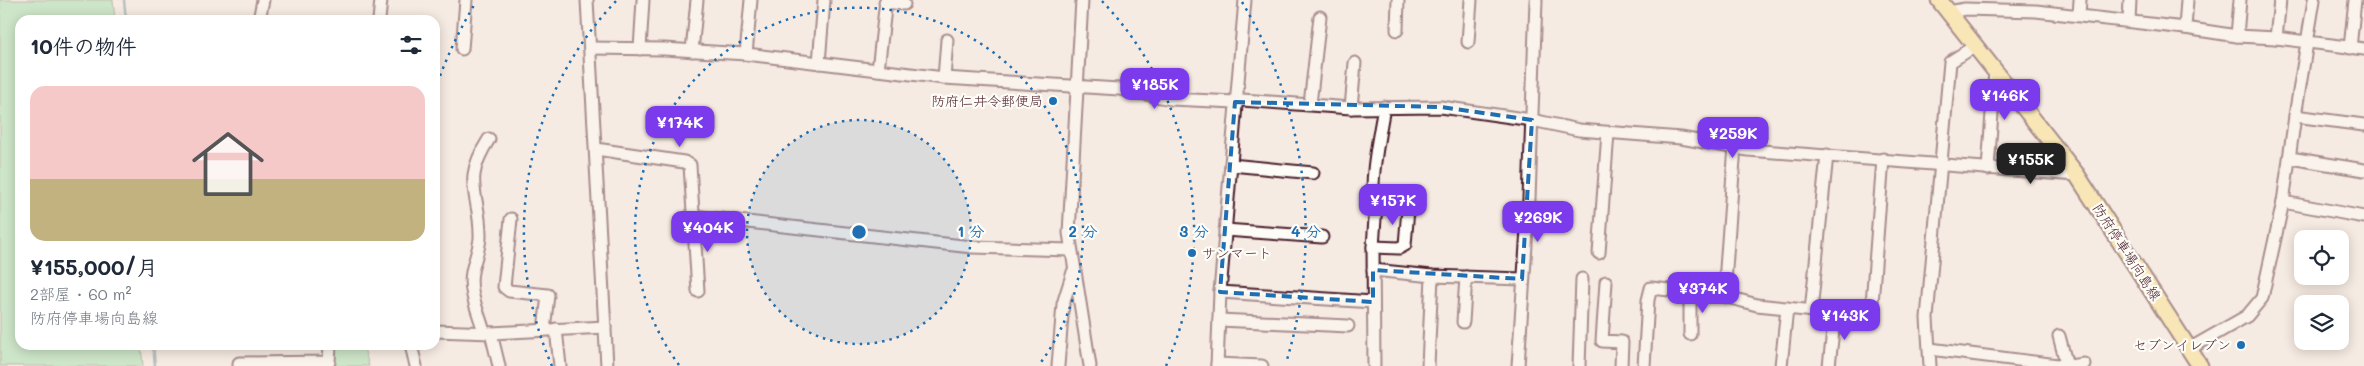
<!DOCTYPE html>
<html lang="ja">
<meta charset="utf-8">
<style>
body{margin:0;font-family:Mali,"Klee One",sans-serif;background:#f6f6f7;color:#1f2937;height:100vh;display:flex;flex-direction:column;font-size:19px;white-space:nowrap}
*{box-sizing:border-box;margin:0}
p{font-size:16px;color:#747a83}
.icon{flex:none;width:28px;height:28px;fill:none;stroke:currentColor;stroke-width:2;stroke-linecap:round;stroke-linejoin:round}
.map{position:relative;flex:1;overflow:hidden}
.details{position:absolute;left:15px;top:15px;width:425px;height:335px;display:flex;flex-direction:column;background:#fff;border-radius:15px;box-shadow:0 2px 12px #0003}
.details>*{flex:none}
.buttons{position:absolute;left:2294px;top:230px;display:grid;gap:10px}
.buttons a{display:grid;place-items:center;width:55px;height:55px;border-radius:10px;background:#fff;box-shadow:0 2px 12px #0003;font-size:25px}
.price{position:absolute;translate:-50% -42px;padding:0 11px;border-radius:10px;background:#7c3aed;color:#fff;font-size:16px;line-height:32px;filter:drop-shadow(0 1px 2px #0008)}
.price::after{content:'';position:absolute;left:50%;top:30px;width:15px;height:11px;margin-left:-8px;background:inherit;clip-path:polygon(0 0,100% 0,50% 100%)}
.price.selected{background:#222;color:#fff}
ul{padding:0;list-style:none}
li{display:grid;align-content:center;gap:10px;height:265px;padding:0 15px}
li+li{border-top:1px solid #e0e1e3}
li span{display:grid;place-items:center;height:155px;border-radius:15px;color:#555}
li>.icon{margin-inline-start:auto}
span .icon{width:90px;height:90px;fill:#fffc;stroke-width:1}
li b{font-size:21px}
h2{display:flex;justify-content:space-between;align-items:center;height:60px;padding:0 15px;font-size:21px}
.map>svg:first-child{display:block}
.green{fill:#9bdea9;stroke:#727e6a}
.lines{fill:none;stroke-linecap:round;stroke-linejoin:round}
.stream{stroke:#6c8b94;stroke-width:2.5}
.minor-casing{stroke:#4a1f2b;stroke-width:15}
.major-casing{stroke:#4a1f2b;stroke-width:19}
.minor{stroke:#fdfcf7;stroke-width:11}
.major{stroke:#fbe080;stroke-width:15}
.marked{fill:none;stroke:#1f6fb2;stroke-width:4;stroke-dasharray:10 6;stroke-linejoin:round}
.ring{fill:none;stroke:#1f6fb2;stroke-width:2.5;stroke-dasharray:2.5 5}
.poi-dot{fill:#1f6fb2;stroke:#fdfcf7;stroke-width:2}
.labels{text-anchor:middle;stroke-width:4.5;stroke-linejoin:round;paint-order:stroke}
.poi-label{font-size:14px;fill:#4a1f2b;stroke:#fdfcf7;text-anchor:end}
.street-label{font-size:14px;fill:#4a1f2b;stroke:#fdfcf7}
.centre{fill:#1f6fb2;stroke:#fdfcf7;stroke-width:2.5}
.ring-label{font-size:15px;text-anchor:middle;font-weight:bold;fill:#1f6fb2;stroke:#fdfcf7;stroke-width:4.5;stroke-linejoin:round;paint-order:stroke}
</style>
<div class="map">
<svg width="2364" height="366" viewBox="0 0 2364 366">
<rect width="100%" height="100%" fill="#f6ebe2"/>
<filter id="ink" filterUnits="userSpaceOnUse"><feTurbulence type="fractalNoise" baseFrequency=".02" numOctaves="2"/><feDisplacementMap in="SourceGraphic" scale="10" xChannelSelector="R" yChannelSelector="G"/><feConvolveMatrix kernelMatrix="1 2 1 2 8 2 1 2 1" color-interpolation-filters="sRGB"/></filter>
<g filter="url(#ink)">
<!-- green -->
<g class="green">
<polygon points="0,0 113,0 115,20 20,20 20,345 141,345 143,366 0,366"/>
<polygon points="334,345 363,345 369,366 334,366"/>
</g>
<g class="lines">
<!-- stream -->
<g class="stream">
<polyline points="124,0 126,20"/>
<polyline points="153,345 155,366"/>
</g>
<defs>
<g id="minor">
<polyline points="587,0 607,366"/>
<polyline points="1082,0 1069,233 1090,366"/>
<polyline points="885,2 904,4"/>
<polyline points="1948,12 1965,9 2036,11 2185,28 2237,36 2276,38 2364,49"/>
<polyline points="2079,15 2080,0"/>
<polyline points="259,20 263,0"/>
<polyline points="379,20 381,0"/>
<polyline points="2129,21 2130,0"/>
<polyline points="2185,28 2187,0"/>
<polyline points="1397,30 1398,0"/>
<polyline points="2237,36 2240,0"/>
<polyline points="2276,38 2280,0"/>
<polyline points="1468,42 1471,0"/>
<polyline points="590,48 664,49 746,54 944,78 1119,89 1171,99 1235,102 1242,100 1351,108 1441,107 1532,120 1579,130 1681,138 1748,150 2077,175"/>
<polyline points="2350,48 2355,0"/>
<polyline points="462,49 466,0"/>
<polyline points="640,49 643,0"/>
<polyline points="692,51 697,0"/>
<polyline points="746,54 751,0"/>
<polyline points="819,63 824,0"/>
<polyline points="878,70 886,0"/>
<polyline points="944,78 947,40"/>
<polyline points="1310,104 1320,17"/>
<polyline points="1351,108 1355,63"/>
<polyline points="2295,116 2364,125"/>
<polyline points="596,149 684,162 690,165 698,291"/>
<polyline points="2290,158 2364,170"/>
<polyline points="1231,165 1313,173"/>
<polyline points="1988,169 1995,71"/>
<polyline points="2283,202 2364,217"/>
<polyline points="693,216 972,247 1070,250"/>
<polyline points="511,219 504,287 509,291 548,295 544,330"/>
<polyline points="1225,230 1322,237"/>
<polyline points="1373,247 1399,248 1405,245 1408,209 1402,204 1376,204"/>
<polyline points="1599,253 1608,133"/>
<polyline points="1373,270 1432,276 1522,279"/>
<polyline points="1606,282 1602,341 1622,342 1621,366"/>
<polyline points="1220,292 1373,302"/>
<polyline points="1724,296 1735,146"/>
<polyline points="1811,311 1827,155"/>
<polyline points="1219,320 1348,326"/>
<polyline points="1463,322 1466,277"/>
<polyline points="556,329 560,366"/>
<polyline points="435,331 491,333 605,327"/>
<path d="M 484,332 C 479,313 468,292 472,272 C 474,261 479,250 480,238 C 481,193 460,184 489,139"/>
<polyline points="491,333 499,366"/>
<polyline points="1690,334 1690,293"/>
<polyline points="2059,336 2067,366"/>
<polyline points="411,345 416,366"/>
<polyline points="1930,349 2066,366"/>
<polyline points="2189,349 2247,316 2262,298 2283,202 2295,116 2314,0"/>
<polyline points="1217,364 1262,366"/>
<polyline points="239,366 239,363 329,362 330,345"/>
<polyline points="1058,366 1063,304 1073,272"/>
<polyline points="1217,366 1220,292 1245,0"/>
<path d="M 1374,366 L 1373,247 L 1376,204 C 1367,190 1381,126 1384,107"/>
<polyline points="1428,366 1432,276"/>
<polyline points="1518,366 1529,199 1536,0"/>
<polyline points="1579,366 1582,279"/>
<polyline points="1644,366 1648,300 1651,288 1724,296 1757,305 1871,317 1883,159"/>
<polyline points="1781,366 1787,308"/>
<polyline points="1829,366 1835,313"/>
<polyline points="1930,366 1927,318 1950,62 1975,46"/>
<polyline points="2069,366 2084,364"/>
</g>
<polyline id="major" points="1939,0 2077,175 2200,366"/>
</defs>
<!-- minor casing -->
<use href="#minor" class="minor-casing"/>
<!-- major casing -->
<use href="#major" class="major-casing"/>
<!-- minor -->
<use href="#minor" class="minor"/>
<!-- major -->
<use href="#major" class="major"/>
</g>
</g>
<!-- marked area -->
<path d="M0 0H2364V366H0ZM 1235,102 L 1441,107 L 1532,120 L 1522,279 L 1373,270 L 1373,302 L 1220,292 Z" fill="#f6ebe2" fill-opacity=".55" fill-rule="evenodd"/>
<path class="marked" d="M 1235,102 L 1441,107 L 1532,120 L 1522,279 L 1373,270 L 1373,302 L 1220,292 Z"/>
<!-- distance rings -->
<circle cx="859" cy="232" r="112" fill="#1f6fb2" fill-opacity=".12"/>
<g class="ring">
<circle cx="859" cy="232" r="112"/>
<path d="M679 365A224 224 0 1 1 1039 365"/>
<path d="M552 366A335 335 0 0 1 616 1M1102 1A335 335 0 0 1 1166 366"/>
<path d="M435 90A447 447 0 0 1 476 2M1242 2A447 447 0 0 1 1286 363"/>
</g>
<!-- markers -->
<g class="poi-dot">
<circle cx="1053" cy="101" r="5"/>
<circle cx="1192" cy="253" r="5"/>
<circle cx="2241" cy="345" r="5"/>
</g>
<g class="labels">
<!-- poi labels -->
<g class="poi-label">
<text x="1043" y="106">防府仁井令郵便局</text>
<text x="1202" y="258" text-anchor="start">サンマート</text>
<text x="2231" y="350">セブンイレブン</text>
</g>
<!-- street labels -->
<g class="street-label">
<text transform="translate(2127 252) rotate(57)" y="5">防府停車場向島線</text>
</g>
</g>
<circle cx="859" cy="232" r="8" class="centre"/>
<g class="ring-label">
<text x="971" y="237">1 分</text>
<text x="1083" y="237">2 分</text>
<text x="1194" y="237">3 分</text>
<text x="1306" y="237">4 分</text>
</g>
</svg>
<div class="buttons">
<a><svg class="icon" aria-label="locate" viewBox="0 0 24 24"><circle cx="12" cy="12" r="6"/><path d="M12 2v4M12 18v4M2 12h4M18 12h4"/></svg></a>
<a><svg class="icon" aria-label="layers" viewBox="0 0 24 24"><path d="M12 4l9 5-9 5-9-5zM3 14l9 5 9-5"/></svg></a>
</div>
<b class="price" style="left:1155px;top:110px">¥185K</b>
<b class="price" style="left:2005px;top:121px">¥146K</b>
<b class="price" style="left:680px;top:148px">¥174K</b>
<b class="price" style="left:1733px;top:159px">¥259K</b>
<b class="price selected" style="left:2031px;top:185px">¥155K</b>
<b class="price" style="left:1393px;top:226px">¥157K</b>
<b class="price" style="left:1538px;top:243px">¥269K</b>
<b class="price" style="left:708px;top:253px">¥404K</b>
<b class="price" style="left:1703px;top:314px">¥374K</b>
<b class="price" style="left:1845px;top:341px">¥143K</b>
<section class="details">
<h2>10件の物件<svg class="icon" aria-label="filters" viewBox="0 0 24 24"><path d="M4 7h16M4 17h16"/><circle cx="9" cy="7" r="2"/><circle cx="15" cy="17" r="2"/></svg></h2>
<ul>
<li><span style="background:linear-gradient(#f6c9c9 60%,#c2b280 0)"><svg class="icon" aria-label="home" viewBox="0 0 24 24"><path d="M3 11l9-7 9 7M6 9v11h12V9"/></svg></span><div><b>¥155,000/月</b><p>2部屋 · 60 m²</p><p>防府停車場向島線</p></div></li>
</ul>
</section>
</div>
